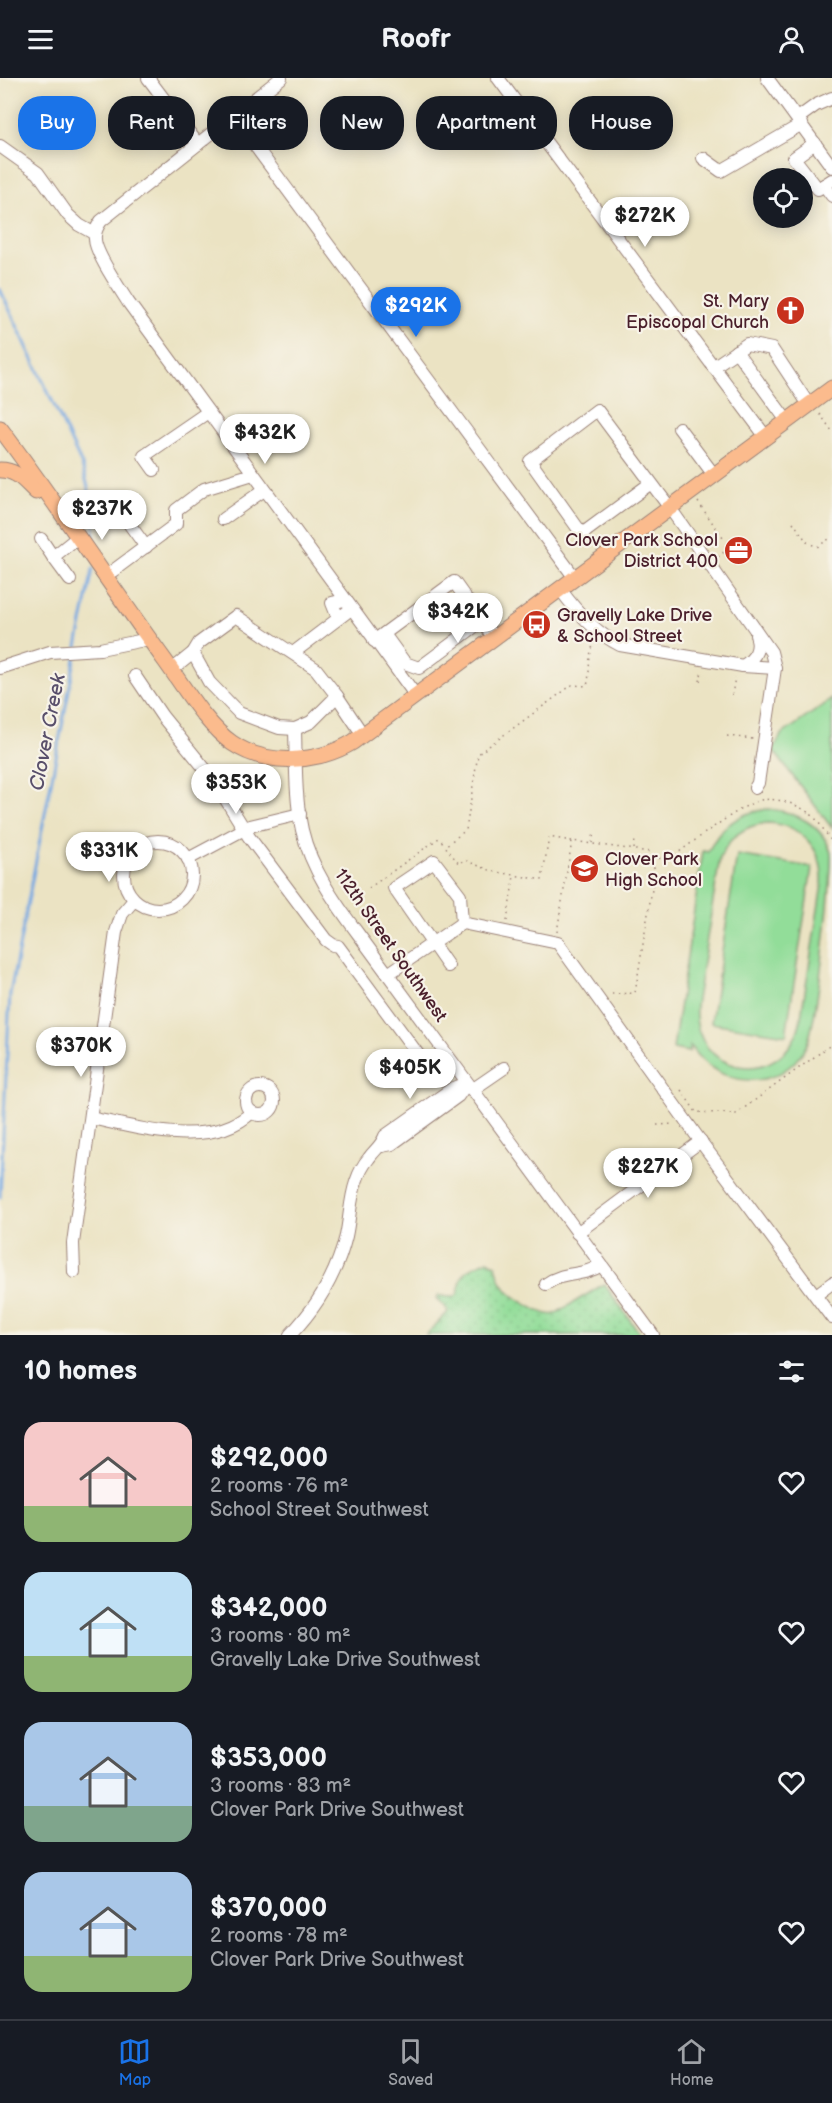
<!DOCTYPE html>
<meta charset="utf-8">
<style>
body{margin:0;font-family:"Balsamiq Sans",sans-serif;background:#242831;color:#f1f3f6;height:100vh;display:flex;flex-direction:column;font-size:22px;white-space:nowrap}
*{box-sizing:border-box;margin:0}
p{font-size:20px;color:#9ea1a6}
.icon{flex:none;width:33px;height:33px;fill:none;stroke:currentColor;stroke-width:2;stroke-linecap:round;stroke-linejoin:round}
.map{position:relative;height:1257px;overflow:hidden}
.drawer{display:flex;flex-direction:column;background:#171b24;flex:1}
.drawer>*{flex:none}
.hud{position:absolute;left:18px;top:18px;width:796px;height:54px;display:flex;gap:12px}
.fabs{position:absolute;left:753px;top:90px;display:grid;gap:12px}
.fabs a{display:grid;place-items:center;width:60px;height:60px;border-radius:50%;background:#171b24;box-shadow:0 3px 15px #0003;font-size:30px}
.price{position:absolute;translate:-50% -51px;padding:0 14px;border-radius:21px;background:#fff;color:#222;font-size:20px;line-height:39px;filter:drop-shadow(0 2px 3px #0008)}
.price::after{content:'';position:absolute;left:50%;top:36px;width:18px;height:14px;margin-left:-9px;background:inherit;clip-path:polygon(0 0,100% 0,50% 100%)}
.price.current{background:#1a73e8;color:#fff}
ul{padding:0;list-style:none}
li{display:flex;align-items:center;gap:18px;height:150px;padding:0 24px}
li span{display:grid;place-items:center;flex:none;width:168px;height:120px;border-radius:18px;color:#555}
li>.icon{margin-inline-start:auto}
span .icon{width:72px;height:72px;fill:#fffc;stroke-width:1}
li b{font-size:26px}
h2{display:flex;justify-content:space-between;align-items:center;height:72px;padding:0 24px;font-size:26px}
.tag{padding:0 21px;border-radius:24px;background:#171b24;box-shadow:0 3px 15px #0003;font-size:21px;line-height:54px}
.tag.current{background:#1a73e8;color:#fff}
header{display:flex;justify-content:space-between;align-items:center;height:78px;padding:0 24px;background:#171b24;font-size:27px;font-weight:600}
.dock{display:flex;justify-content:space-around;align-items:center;height:84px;border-top:2px solid #363941;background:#171b24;font-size:16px;color:#9ea1a6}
.dock a{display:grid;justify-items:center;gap:3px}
.dock .current{color:#1a73e8}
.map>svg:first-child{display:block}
.grass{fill:url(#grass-dots);stroke:#6e7e62;stroke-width:1.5}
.garden{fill:#92dd99;stroke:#6e7e62;stroke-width:1.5;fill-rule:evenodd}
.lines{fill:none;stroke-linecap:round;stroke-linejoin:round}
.stream{stroke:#75a7e1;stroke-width:3}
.minor-casing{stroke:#9a8177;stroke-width:14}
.major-casing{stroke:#9a8177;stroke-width:17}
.path{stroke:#9a8177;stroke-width:1.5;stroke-dasharray:1.5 4.5;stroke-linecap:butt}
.minor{stroke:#fff;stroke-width:12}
.major{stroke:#fbbb8d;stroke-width:15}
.labels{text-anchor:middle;stroke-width:4.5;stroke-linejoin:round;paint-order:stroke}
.poi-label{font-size:18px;fill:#4a1f2b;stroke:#f7f3e8;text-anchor:end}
.street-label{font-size:18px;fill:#4a1f2b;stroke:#f7f3e8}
.water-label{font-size:20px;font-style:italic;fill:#594f6b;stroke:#f7f3e8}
</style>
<header><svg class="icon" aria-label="menu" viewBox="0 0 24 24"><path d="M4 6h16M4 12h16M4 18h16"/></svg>Roofr<svg class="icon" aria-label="person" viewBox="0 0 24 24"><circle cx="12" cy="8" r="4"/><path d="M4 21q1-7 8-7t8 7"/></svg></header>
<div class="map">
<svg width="832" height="1257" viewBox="0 0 832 1257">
<defs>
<pattern id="grass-dots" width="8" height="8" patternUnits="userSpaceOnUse" patternTransform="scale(1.5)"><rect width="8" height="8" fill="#92dd99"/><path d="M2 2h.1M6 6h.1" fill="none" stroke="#7fbd84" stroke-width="1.8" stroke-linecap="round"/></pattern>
</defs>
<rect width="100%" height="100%" fill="#f7f3e8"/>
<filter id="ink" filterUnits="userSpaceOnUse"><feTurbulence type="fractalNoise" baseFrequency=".0167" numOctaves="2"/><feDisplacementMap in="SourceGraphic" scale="12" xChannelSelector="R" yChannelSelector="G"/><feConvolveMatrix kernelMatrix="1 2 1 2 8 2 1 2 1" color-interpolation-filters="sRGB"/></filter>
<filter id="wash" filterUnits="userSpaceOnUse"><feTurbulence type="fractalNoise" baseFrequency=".008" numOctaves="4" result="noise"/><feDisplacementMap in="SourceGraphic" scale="24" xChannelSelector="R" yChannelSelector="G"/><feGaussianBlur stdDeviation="1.35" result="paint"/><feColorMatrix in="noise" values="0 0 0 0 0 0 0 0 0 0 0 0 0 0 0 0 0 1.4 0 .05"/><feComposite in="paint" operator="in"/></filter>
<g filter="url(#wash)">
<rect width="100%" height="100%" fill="#ebe3c3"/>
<!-- grass -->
<path class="grass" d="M 488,1182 L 496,1187 C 498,1195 499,1203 505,1210 C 512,1219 545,1240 555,1236 L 604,1206 L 641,1257 L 426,1257 L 448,1234 C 446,1226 438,1226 436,1220 L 438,1217 C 468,1225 453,1209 466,1194 C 470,1189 482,1185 488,1182 Z"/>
<!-- garden -->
<g class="garden">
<polygon points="832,621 832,750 773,672 781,657"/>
<path d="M 768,731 C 795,733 823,747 831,775 C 832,799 818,945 806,968 C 781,1016 718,1011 690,968 L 689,974 L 673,971 L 703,773 L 708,774 C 720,748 740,734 768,731 ZM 768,745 C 802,747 824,772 822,806 L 800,945 C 783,1013 691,998 696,928 L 720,780 C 729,759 745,747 768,745 Z"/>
<polygon points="737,777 812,789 786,957 711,945"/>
</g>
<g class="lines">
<!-- stream -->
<g class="stream">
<polyline points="0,211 82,387 95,435 93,472"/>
<polyline points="77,569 93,491"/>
<polyline points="0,1120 10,916 76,576"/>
</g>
</g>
</g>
<g filter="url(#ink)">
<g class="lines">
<defs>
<g id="minor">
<polyline points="148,0 198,66"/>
<path d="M 281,0 L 101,143 C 97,149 94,154 95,161 C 95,175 120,211 128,224 L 416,618"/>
<polyline points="498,0 766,359"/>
<polyline points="767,0 832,89"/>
<polyline points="233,38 575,500"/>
<polyline points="798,40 816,27 832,20"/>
<polyline points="815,65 794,80 818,111 832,102"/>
<polyline points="0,68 38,95 68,137 79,147 95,156"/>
<polyline points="703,80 721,93 802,46"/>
<polyline points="824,107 832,118"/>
<polyline points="736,273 787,343"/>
<polyline points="713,289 747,266 772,271 809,327"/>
<polyline points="679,350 714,397"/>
<polyline points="154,392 144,378 208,334"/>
<polyline points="651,405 582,456 530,383 597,332 670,430 771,574 775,590 758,705 755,710"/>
<polyline points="223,441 264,412"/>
<polyline points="130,447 146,469"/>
<polyline points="41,461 53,479 78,459"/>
<polyline points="53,479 70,502"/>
<polyline points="106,498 176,446 176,432 204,411 253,396"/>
<path d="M 560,511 C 576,533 595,555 620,567 L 743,588 L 775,590"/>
<polyline points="338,540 332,525 344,522"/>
<polyline points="384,556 405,585 419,590 482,543"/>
<polyline points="374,563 454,504 494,560"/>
<polyline points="193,575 209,604 239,635 279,650 295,651 311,644 337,618"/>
<polyline points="293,575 351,531"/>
<path d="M 743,588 C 755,580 761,571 756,557"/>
<polyline points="0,590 50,574 100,571 149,561"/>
<polyline points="172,592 193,575 199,565 236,538 316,591 337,618 363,657"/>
<polyline points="135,598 162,638 214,702 249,759 326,862 333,867 338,868 428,990 433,994 452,984"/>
<path d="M 295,651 C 296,684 295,720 302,752 C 311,791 336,826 359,857 L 653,1257"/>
<circle cx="158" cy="797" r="34"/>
<polyline points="188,781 250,748 300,736"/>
<polyline points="448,888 394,810 434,783 460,817 462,845"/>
<polyline points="388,896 462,845 558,865 704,1068 832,1240"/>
<circle cx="260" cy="1023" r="14"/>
<polyline points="472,1012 504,990"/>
<path d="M 91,1040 C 139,1050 212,1072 252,1034"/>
<polyline points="382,1068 392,1066 458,1018 467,1005"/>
<polyline points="577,1155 701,1063"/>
<polyline points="74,1194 73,1165 116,854 122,836 134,822"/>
<path d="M 546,1206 C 563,1193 584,1199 601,1187"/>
<polyline points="816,1217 832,1205"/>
<path d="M 290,1257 C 317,1229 337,1195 346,1158 C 350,1140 350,1121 356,1104 C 359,1095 363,1087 369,1080 C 375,1071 381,1069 385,1058 L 453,1010 L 467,1005"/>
</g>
<g id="major">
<path d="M 0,350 C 57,426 108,504 163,580 C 183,607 205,646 232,665 C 267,689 318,685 353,664 L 832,310"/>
<path d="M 0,392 C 17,392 24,403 36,414"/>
</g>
</defs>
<!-- minor casing -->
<use href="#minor" class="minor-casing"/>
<!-- major casing -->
<use href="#major" class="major-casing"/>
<!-- path -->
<g class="path">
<polyline points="820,336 832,353"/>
<polyline points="698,424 723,460"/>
<polyline points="793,444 807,464 817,469 832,459"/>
<polyline points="718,479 724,474"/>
<polyline points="700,603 702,593"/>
<polyline points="732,617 735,599"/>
<polyline points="727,658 753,661"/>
<path d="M 572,763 L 549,759 L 542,802 L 492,793 L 464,782 L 459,786 L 445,768 L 466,752 L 478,676 L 572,607 L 587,608 C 591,593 587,579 594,566"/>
<polyline points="592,765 594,755"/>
<polyline points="634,771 635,762"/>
<path d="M 653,779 L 668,782 C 688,768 740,727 761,722 C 778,719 800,727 813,738 C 820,745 826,756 832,764"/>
<polyline points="369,810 439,760 445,767"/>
<polyline points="507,843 514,798"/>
<polyline points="557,854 572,763 650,774 655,793 635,915 612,916"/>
<polyline points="681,1012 696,1034 736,1036 832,966"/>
<polyline points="657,1047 674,1046"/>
</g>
<!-- minor -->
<use href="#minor" class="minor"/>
<!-- major -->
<use href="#major" class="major"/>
</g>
</g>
<!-- icons -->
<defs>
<symbol id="church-disc" viewBox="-11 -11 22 22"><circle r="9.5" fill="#c8321e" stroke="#f7f3e8"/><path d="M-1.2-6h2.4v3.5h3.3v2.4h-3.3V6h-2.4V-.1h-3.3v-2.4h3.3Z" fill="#fff"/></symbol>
<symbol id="office-disc" viewBox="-11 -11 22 22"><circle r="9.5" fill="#c8321e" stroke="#f7f3e8"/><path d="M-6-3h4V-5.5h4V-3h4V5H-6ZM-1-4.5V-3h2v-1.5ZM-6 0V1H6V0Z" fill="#fff"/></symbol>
<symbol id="bus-disc" viewBox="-11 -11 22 22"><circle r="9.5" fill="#c8321e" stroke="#f7f3e8"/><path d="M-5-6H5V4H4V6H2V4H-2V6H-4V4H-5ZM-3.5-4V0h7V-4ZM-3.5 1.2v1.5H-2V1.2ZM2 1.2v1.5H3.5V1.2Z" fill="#fff"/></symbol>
<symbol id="school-disc" viewBox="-11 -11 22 22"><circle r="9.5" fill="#c8321e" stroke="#f7f3e8"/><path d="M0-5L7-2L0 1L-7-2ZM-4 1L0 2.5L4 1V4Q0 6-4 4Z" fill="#fff"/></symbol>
</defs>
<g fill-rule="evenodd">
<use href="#church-disc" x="774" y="216" width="33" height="33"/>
<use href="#office-disc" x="722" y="456" width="33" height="33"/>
<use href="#bus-disc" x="520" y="530" width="33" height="33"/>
<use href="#school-disc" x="568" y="774" width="33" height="33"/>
</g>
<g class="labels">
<!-- poi labels -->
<g class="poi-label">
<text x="769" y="229">St. Mary<tspan x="769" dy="21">Episcopal Church</tspan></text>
<text x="718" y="468">Clover Park School<tspan x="718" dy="21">District 400</tspan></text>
<text x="557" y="543" text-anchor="start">Gravelly Lake Drive<tspan x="557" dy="21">&amp; School Street</tspan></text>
<text x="605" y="787" text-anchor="start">Clover Park<tspan x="605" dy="21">High School</tspan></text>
</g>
<!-- street labels -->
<g class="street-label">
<text transform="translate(391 867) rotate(55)" y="6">112th Street Southwest</text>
</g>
<!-- water labels -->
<g class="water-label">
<text transform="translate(47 654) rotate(-79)" y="7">Clover Creek</text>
</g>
</g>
</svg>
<div class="fabs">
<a><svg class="icon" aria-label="locate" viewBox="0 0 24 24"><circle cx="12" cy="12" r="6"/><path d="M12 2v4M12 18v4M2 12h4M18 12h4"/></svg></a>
</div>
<b class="price" style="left:645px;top:170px">$272K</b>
<b class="price current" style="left:416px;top:260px">$292K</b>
<b class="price" style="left:265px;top:387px">$432K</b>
<b class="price" style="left:102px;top:463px">$237K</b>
<b class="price" style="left:458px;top:566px">$342K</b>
<b class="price" style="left:236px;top:737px">$353K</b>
<b class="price" style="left:109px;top:805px">$331K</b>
<b class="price" style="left:81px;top:1000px">$370K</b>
<b class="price" style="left:410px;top:1022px">$405K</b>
<b class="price" style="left:648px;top:1121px">$227K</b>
<div class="hud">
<a class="tag current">Buy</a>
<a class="tag">Rent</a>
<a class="tag">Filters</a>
<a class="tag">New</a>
<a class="tag">Apartment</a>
<a class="tag">House</a>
</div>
</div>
<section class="drawer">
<h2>10 homes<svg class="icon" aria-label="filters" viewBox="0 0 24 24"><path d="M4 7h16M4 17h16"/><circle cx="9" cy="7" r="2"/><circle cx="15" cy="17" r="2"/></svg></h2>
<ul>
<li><span style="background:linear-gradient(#f6c9c9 70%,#8fb573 0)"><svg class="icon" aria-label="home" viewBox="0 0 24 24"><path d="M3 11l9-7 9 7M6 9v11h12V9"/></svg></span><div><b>$292,000</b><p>2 rooms · 76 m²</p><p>School Street Southwest</p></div><svg class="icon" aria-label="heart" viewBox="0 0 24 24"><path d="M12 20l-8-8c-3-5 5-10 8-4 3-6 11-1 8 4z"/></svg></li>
<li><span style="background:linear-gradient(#bfe0f5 70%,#8fb573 0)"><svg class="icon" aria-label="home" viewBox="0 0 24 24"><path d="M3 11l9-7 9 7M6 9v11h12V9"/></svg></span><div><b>$342,000</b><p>3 rooms · 80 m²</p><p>Gravelly Lake Drive Southwest</p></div><svg class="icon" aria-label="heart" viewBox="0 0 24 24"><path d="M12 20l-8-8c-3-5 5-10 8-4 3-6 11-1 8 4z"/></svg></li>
<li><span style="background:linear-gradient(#a9c7e8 70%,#7fa58c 0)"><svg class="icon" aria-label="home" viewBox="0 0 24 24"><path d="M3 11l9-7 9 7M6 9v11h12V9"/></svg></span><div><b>$353,000</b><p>3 rooms · 83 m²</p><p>Clover Park Drive Southwest</p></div><svg class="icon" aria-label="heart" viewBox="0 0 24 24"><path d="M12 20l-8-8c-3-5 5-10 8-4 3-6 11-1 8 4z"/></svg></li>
<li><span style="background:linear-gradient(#a9c7e8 70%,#8fb573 0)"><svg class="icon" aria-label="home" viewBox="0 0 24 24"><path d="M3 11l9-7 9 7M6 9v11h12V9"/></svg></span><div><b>$370,000</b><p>2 rooms · 78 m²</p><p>Clover Park Drive Southwest</p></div><svg class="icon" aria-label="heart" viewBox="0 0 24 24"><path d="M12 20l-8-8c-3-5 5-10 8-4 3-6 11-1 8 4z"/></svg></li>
</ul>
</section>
<nav class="dock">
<a class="current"><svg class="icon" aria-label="map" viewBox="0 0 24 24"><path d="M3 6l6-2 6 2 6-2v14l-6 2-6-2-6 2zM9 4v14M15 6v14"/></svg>Map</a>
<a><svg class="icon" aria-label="saved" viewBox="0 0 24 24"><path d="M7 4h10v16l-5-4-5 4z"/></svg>Saved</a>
<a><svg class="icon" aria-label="home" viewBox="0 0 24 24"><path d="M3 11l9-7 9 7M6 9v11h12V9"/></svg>Home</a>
</nav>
